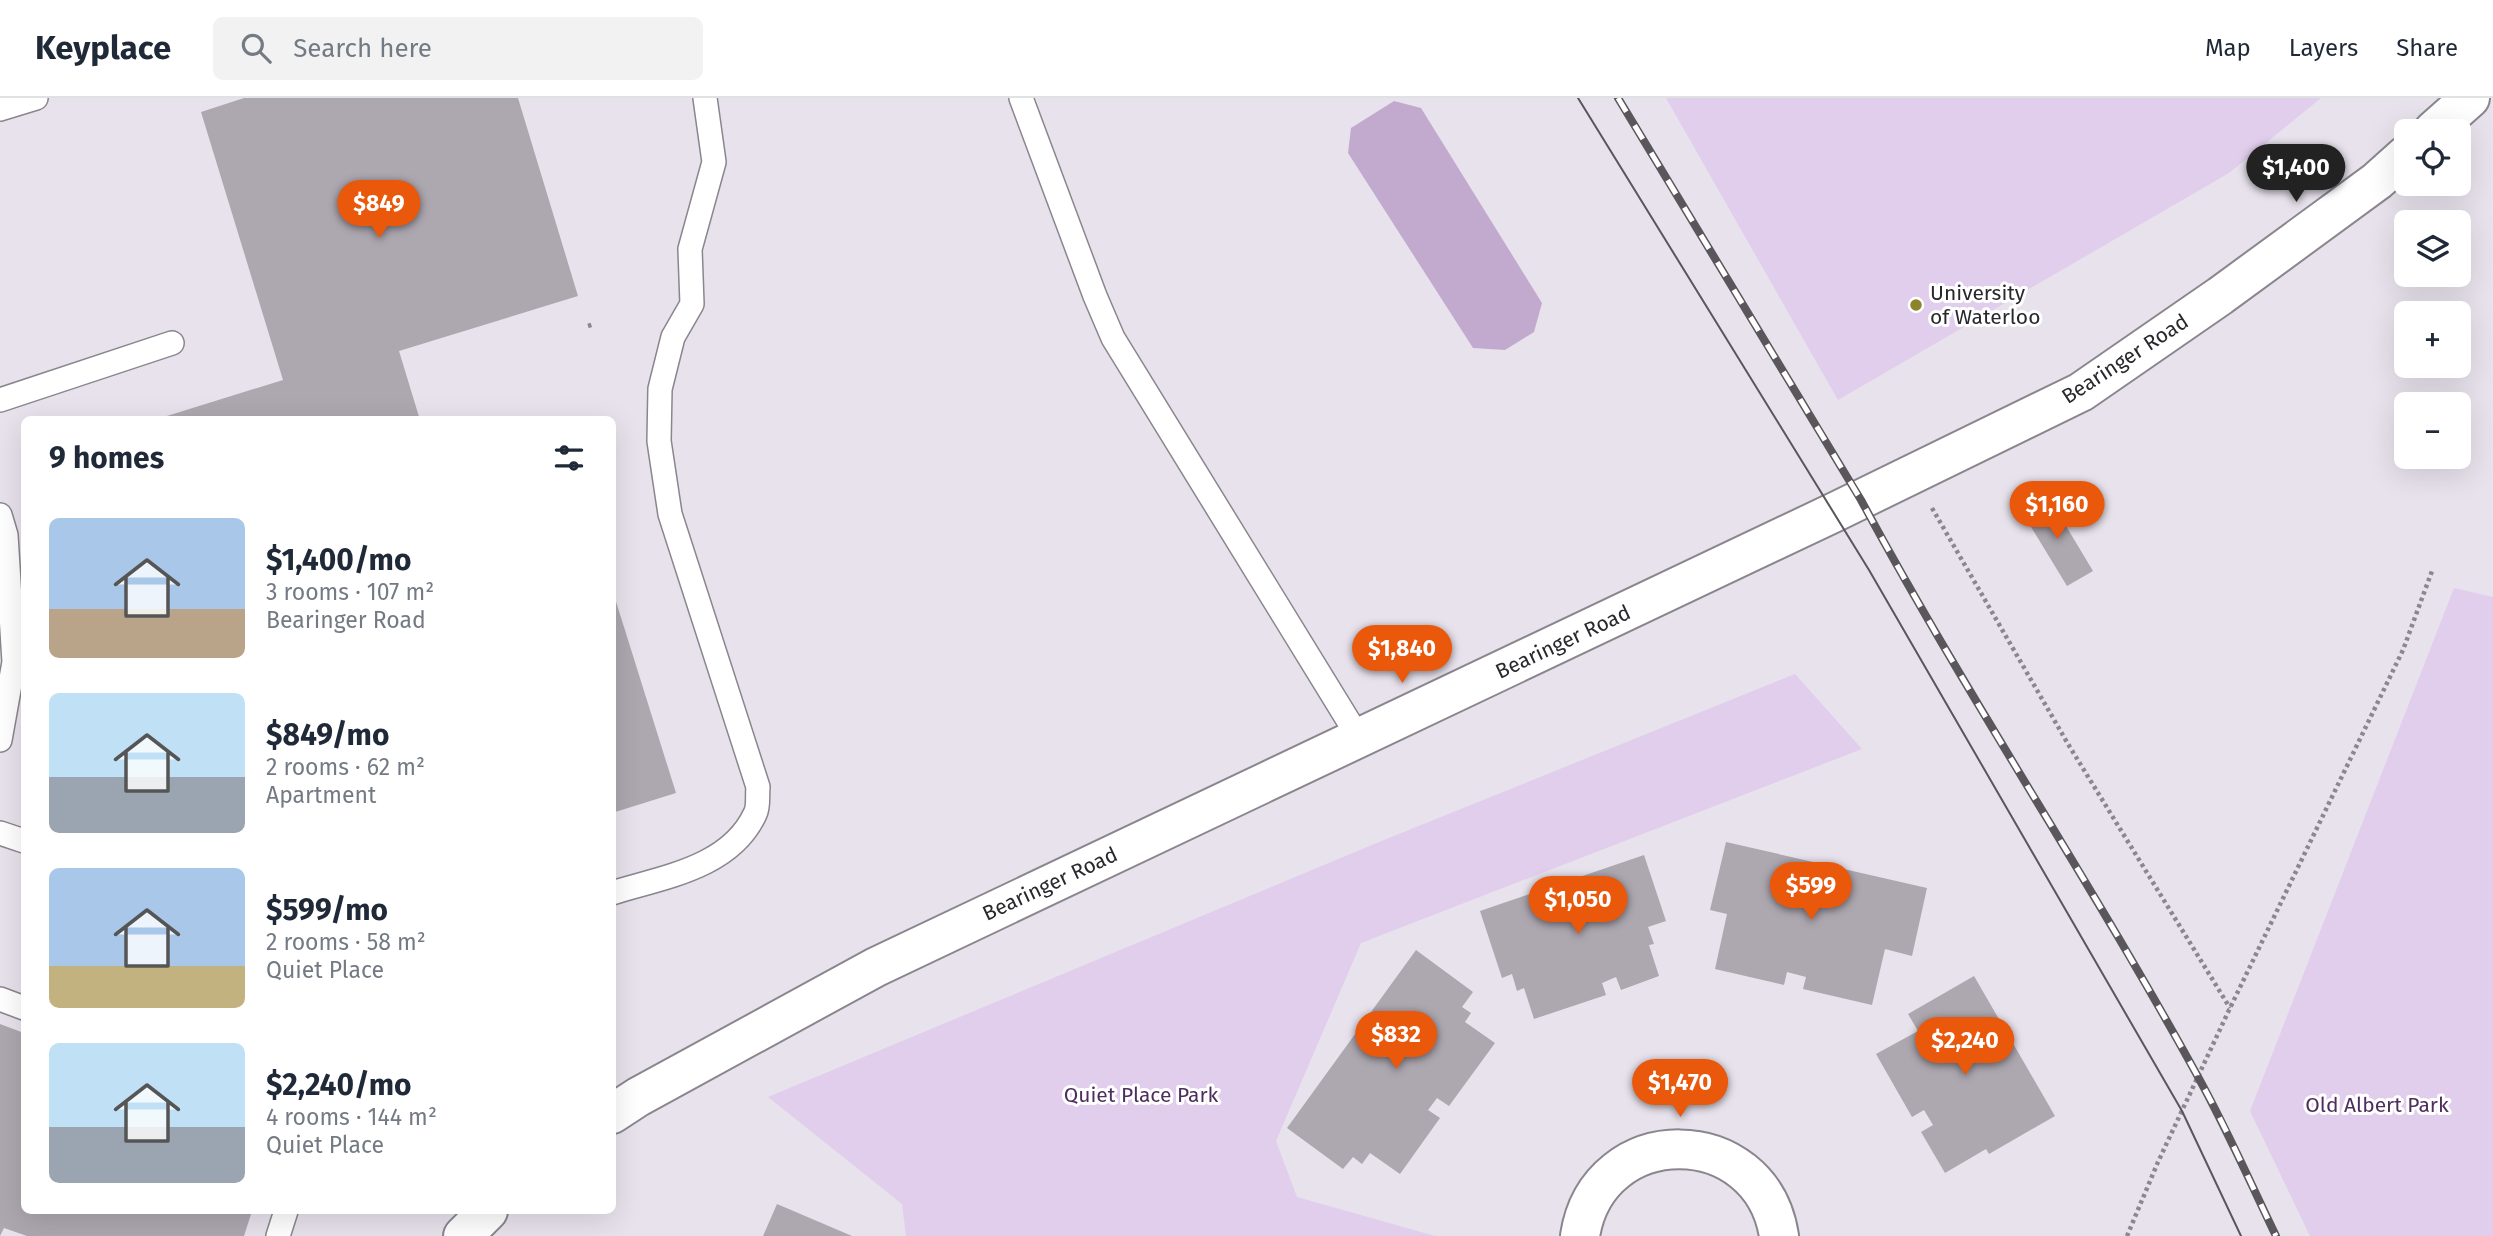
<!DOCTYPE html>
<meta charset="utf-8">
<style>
body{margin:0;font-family:"Fira Sans",sans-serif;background:#f2f2f3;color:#1f2937;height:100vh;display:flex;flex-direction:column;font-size:26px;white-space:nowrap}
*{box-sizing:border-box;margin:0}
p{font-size:23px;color:#747a83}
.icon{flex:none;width:38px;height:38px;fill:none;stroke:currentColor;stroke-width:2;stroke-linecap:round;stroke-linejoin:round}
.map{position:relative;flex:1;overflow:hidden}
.details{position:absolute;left:21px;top:318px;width:595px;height:798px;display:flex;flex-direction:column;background:#fff;border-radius:10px;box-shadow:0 7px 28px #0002}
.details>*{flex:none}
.tools{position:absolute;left:2394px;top:21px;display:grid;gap:14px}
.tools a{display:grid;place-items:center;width:77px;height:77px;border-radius:10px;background:#fff;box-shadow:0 7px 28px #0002;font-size:35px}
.price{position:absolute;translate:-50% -60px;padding:0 16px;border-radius:24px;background:#ea580c;color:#fff;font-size:23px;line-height:46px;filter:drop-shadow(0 2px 4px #0008)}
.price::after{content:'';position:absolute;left:50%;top:42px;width:21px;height:16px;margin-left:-10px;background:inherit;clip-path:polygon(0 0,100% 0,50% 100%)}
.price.selected{background:#222;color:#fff}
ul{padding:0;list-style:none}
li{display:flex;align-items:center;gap:21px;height:175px;padding:0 28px}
li span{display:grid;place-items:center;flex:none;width:196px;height:140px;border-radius:10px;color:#555}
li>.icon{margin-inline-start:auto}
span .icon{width:84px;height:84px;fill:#fffc;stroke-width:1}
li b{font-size:30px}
h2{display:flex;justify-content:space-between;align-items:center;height:84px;padding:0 28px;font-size:30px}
header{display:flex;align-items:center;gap:42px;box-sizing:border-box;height:98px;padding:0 35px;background:#fff;border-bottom:2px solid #e0e1e3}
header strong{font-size:33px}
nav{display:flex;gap:38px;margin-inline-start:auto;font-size:24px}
.search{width:490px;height:63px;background:#f2f2f3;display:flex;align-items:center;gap:18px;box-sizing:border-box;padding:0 24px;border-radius:10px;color:#747a83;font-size:26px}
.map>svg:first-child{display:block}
.green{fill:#e1ceec}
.water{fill:#c2aacf}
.building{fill:#ada7b0}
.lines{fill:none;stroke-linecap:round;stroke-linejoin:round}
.service-casing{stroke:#8b858e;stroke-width:26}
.minor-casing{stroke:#8b858e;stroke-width:42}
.tertiary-casing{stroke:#8b858e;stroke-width:42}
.path{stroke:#8c878f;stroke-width:4.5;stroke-dasharray:3.5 3.5;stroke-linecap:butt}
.service{stroke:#fff;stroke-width:23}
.minor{stroke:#fff;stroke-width:38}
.tertiary{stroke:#fff;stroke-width:38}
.tram{stroke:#5a575c;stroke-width:2}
.rail-casing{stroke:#5a575c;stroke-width:8}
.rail{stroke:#fff;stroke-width:5;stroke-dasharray:16;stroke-linecap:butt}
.poi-dot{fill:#8c832a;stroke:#fff;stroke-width:2.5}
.labels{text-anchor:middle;stroke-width:6;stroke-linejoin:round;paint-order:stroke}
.poi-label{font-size:21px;fill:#2a282c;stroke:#fff;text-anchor:start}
.street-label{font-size:21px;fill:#2a282c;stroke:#fff}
.park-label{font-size:21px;fill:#4e2e5e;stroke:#fff}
</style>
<header>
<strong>Keyplace</strong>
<div class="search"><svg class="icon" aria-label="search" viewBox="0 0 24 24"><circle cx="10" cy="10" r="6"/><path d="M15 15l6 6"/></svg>Search here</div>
<nav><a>Map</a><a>Layers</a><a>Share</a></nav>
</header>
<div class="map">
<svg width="2493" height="1138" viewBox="0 0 2493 1138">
<rect width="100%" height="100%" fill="#e8e2ec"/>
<!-- green -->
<g class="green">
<polygon points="1666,0 2321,0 2229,75 1838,302"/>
<polygon points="2454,490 2493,499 2493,1138 2310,1138 2250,1013"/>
<polygon points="1795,576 1862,651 1361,845 1276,1043 1297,1099 1435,1138 906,1138 902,1106 768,999 1379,744"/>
</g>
<!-- water -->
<polygon class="water" points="1394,3 1421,10 1542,205 1534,234 1505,252 1473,250 1348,55 1351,30"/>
<!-- building -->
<g class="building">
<polygon points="244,0 518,0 578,198 399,253 420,322 154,322 283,282 201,14"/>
<polygon points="2048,398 2093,473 2067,488 2022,414"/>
<polygon points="613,494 676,695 612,715 612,495"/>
<polygon points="1726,744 1927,790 1912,858 1885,851 1872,907 1803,891 1806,879 1787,874 1784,887 1715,871 1727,816 1710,812"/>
<polygon points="1644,757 1666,823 1648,829 1654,846 1649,847 1659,878 1621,892 1616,879 1602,885 1606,897 1534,921 1524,890 1517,893 1512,876 1502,880 1480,813"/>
<polygon points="1416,852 1473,894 1462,909 1471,915 1465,924 1495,945 1449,1008 1437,1000 1428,1012 1440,1020 1400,1076 1370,1055 1362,1066 1353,1059 1343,1071 1287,1030"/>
<polygon points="1974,878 2055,1018 1989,1056 1986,1051 1945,1075 1921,1034 1933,1027 1924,1012 1912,1019 1876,956 1918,933 1908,916"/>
<polygon points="0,926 24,935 24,1113 252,1113 244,1138 27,1138 4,1130 0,1138"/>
<polygon points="777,1106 852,1138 763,1138"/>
</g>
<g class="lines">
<defs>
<g id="service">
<polyline points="1021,0 1095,198 1113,240 1359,640"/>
<polyline points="0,11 36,0"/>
<polyline points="0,302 172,245"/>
<polyline points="0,417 6,437 14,564 0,642"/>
<polyline points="0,735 24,743"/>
<path d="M 612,795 C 663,779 730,770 755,716 C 759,709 757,697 758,689 L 670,416 L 659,343 L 660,291 L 673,239 L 692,206 L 690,151 L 714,64 L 705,0"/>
<polyline points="0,901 24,910"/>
<polyline points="278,1138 286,1113"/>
</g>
<path id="minor" d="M 1580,1138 C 1598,1022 1761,1023 1779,1138"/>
<g id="tertiary">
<polyline points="2433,33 2470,0"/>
<polyline points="612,1016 638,999 876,869 1835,414 2081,294 2220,198 2377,83 2406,57"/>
<polyline points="463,1138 488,1113"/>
</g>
</defs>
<!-- service casing -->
<use href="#service" class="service-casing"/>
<!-- minor casing -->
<use href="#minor" class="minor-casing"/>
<!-- tertiary casing -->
<use href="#tertiary" class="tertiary-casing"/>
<!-- path -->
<g class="path">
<polyline points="588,228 594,226"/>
<polyline points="1932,410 2068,646 2230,910"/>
<polyline points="2127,1138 2158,1064 2230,910 2403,552 2432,473"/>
</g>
<!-- service -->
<use href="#service" class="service"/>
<!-- minor -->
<use href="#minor" class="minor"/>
<!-- tertiary -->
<use href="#tertiary" class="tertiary"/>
<!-- tram -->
<polyline class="tram" points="1578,0 1869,472 2182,1013 2241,1138"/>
<defs>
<path id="rail" d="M 1618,0 L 1861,402 C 1966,597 2090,782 2197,977 C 2226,1029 2250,1084 2276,1138"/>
</defs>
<!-- rail casing -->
<use href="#rail" class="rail-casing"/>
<!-- rail -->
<use href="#rail" class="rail"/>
</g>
<!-- markers -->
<circle class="poi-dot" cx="1916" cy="207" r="7"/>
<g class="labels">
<!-- poi labels -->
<g class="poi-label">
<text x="1930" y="202">University<tspan x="1930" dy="24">of Waterloo</tspan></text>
</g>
<!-- street labels -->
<g class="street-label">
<text transform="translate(2125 261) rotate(-33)" y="7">Bearinger Road</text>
<text transform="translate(1563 544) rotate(-25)" y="7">Bearinger Road</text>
<text transform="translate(1050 786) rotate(-25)" y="7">Bearinger Road</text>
</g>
<!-- park labels -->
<g class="park-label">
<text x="1141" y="1004">Quiet Place Park</text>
<text x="2377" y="1014">Old Albert Park</text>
</g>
</g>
</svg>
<div class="tools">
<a><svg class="icon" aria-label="locate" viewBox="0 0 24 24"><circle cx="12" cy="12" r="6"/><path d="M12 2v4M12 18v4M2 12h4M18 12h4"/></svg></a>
<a><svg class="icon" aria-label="layers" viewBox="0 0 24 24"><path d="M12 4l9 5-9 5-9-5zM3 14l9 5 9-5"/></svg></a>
<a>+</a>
<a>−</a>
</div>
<b class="price selected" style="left:2296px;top:106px">$1,400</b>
<b class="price" style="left:379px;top:142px">$849</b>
<b class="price" style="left:2057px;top:443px">$1,160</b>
<b class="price" style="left:1402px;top:587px">$1,840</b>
<b class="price" style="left:1811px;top:824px">$599</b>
<b class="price" style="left:1578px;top:838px">$1,050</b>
<b class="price" style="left:1396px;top:973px">$832</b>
<b class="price" style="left:1965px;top:979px">$2,240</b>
<b class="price" style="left:1680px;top:1021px">$1,470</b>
<section class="details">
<h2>9 homes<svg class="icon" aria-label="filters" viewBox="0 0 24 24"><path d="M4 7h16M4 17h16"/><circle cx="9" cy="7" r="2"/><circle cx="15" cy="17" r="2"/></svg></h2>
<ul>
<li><span style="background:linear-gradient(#a9c7e8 65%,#b9a48a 0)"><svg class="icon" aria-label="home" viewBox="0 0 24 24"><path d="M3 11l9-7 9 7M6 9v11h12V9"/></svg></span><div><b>$1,400/mo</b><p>3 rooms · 107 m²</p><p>Bearinger Road</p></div></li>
<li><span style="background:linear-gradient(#bfe0f5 60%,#9aa5b1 0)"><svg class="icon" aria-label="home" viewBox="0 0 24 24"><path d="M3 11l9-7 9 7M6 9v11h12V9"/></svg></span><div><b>$849/mo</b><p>2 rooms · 62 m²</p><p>Apartment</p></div></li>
<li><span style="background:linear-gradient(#a9c7e8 70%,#c2b280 0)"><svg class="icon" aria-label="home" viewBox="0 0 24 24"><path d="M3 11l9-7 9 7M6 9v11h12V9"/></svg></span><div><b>$599/mo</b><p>2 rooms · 58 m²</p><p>Quiet Place</p></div></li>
<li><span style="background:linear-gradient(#bfe0f5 60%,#9aa5b1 0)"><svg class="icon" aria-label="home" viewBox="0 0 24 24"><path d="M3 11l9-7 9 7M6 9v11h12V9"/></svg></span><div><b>$2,240/mo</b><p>4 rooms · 144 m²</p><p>Quiet Place</p></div></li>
</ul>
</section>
</div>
